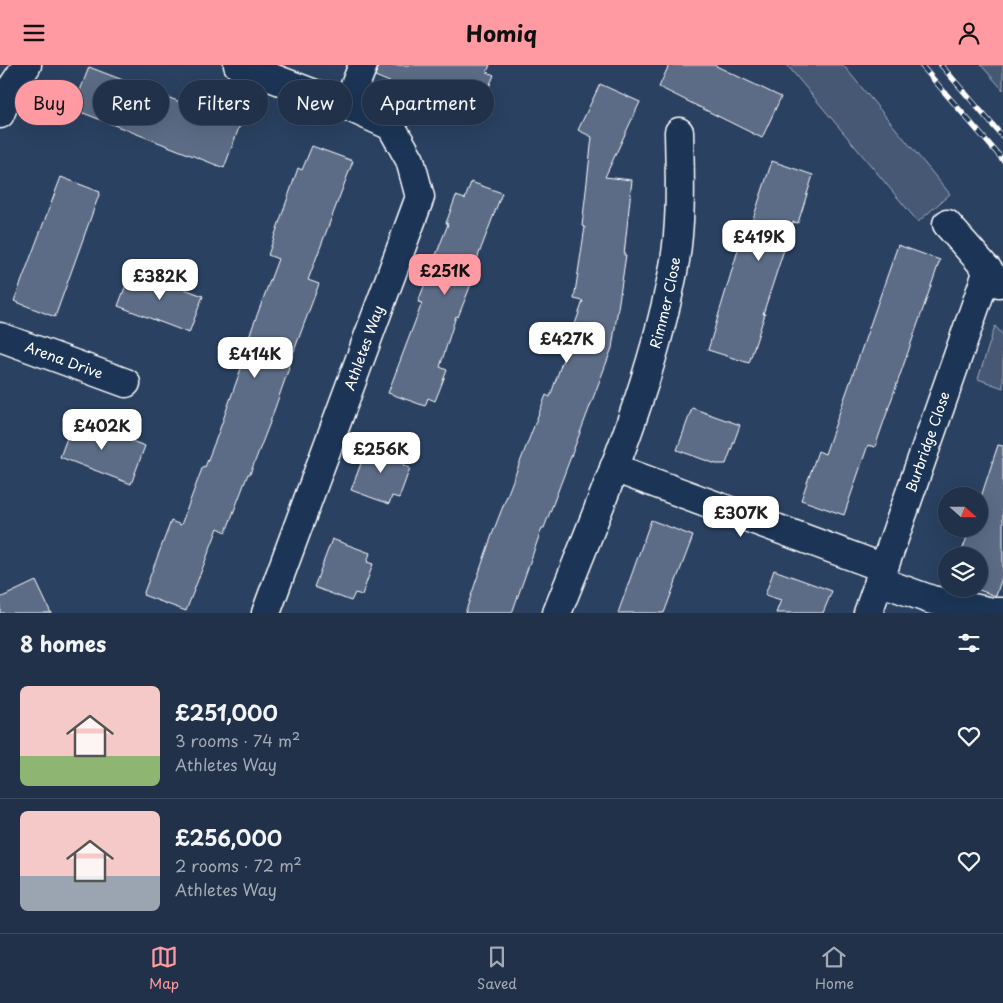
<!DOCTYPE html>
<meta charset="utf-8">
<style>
body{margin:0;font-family:"Playpen Sans",sans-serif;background:#2d3d53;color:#f1f3f6;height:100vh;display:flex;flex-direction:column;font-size:19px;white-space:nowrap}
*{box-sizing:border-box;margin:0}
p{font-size:16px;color:#a2a9b4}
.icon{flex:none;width:28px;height:28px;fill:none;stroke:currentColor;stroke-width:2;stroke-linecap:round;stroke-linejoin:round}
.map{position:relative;height:548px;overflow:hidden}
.details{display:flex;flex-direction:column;background:#203149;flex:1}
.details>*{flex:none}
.hud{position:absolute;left:15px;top:15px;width:500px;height:45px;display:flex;gap:10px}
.needle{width:32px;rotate:111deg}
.tools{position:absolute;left:938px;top:422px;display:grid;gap:10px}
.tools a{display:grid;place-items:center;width:50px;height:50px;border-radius:50%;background:#203149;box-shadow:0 5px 20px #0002,0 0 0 1px #3d4c61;font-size:25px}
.price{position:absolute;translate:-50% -42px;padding:0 11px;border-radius:10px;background:#fff;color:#222;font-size:16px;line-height:32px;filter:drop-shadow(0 1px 2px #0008)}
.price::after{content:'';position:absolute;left:50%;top:30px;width:15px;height:11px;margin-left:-8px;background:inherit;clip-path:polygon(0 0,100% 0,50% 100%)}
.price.selected{background:#ff9aa2;color:#111}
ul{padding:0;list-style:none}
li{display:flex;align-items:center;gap:15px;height:125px;padding:0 20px}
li+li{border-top:1px solid #3d4c61}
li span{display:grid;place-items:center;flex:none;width:140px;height:100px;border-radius:8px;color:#555}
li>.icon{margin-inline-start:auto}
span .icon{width:60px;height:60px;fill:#fffc;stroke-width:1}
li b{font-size:21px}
h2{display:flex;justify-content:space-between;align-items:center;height:60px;padding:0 20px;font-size:21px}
.tag{padding:0 18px;border-radius:22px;background:#203149;box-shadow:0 5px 20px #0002,0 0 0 1px #3d4c61;font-size:18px;line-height:45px}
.tag.selected{background:#ff9aa2;color:#111}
header{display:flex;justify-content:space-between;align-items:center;height:65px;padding:0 20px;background:#ff9aa2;color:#111;font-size:22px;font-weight:700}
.dock{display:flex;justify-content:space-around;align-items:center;height:70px;border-top:1px solid #3d4c61;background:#203149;font-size:14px;color:#a2a9b4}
.dock a{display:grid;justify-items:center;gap:2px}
.dock .selected{color:#ff9aa2}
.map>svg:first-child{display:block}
.green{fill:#465975;stroke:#a2acba}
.building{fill:#5b6c86;stroke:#fff}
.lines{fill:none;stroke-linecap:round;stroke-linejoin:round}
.minor-casing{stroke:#fff;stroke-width:31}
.minor{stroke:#1d3557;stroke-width:28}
.rail-casing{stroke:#fff;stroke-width:5.5}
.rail{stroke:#1d3557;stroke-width:4;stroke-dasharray:11;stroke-linecap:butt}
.labels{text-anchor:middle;stroke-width:5;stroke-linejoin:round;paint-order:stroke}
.street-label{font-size:14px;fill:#fff;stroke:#1d3557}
</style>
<header><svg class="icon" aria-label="menu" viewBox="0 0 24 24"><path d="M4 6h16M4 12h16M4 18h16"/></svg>Homiq<svg class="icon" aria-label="person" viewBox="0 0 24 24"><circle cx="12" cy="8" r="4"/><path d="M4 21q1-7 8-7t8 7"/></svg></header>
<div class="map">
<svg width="1003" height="548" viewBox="0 0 1003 548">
<rect width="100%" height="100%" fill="#2a4161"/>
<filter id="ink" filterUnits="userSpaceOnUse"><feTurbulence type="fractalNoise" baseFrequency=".02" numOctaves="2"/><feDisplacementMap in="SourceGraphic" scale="10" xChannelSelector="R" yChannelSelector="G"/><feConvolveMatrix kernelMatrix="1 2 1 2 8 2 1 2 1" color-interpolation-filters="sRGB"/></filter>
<g filter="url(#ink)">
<!-- green -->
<g class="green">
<polygon points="787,0 843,0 950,129 918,157"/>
<polygon points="981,0 1003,0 1003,25"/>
<polygon points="995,261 1003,270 1003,323 978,314"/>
</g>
<!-- building -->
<g class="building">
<polygon points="378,0 490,0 487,7 494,10 476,53 375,11"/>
<polygon points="669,0 714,0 781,32 762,73 659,22"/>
<polygon points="89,2 240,60 224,103 73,44"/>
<polygon points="600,19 640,37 605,112 632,115 624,190 626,190 612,283 544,463 542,463 512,548 465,548 493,467 546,330 550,332 583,236 574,234 585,162 582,161 592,72 578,65"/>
<polygon points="312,81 353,96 308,215 319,219 288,302 289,303 269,360 250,409 248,409 226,467 218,463 186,546 143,530 171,456 181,460 203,401 205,402 218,369 250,278 247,277 278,194 268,190 298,103 302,105"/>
<polygon points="772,96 813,110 798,158 793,157 763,249 765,249 749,298 708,285 744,165 749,166"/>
<polygon points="61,112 100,127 55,252 14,236"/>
<polygon points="471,117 502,128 474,202 477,203 468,227 458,252 456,251 440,302 447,305 441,321 435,336 428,333 425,341 388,328 422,238 418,237 448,159 446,158 456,131 465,134"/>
<polygon points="898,180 940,195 875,382 868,380 844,450 801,435 818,386 825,389"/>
<polygon points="132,204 203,231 189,268 118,241"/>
<polygon points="692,343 740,360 726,399 716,399 677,385"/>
<polygon points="74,354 145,381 131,419 60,392"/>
<polygon points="369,377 407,391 403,400 410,403 399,433 392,431 389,439 351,425"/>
<polygon points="998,380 1003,381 1003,509 996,531 976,524 979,524 979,491 960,491 970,464 979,464 979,438"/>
<polygon points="651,455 693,471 664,548 618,548"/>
<polygon points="332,474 370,488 367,497 373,499 362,530 355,528 351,536 314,522"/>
<polygon points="774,505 832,526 823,548 776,548 781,535 765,530"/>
<polygon points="36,516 51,548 0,548 0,533"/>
</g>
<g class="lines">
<defs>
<g id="minor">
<polyline points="238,0 347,41 391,61 410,95 420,132 266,548"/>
<polyline points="347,41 363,0"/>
<polyline points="0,49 9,27 27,0"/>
<polyline points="947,159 999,218"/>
<path id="s1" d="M 0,272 L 126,318"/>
<polyline points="614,403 884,503"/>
<polyline points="879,516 932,535 993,547 1003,547"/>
<path id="s2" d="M 557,548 C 601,437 650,325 673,207 C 682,161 680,113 679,67"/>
<path id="s3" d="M 868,548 L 988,205"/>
</g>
</defs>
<!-- minor casing -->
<use href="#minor" class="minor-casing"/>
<!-- minor -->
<use href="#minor" class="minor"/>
<defs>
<g id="rail">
<polyline points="921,0 1003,95"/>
<polyline points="941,0 1003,72"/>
</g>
</defs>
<!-- rail casing -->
<use href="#rail" class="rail-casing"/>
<!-- rail -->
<use href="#rail" class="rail"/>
</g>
</g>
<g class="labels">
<!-- street labels -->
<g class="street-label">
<text dy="5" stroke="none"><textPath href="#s2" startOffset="329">Rimmer Close</textPath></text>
<text transform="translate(364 283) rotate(-70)" y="5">Athletes Way</text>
<text dy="5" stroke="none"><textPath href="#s1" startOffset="68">Arena Drive</textPath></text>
<text dy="5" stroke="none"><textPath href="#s3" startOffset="181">Burbridge Close</textPath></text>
</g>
</g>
</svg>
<div class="tools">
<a><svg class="needle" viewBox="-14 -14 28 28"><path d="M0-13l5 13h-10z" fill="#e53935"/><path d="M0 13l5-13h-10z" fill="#a2a9b4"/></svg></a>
<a><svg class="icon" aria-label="layers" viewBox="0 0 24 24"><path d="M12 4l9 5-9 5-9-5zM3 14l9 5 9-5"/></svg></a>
</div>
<b class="price" style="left:759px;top:197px">£419K</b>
<b class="price selected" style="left:445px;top:231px">£251K</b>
<b class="price" style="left:160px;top:236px">£382K</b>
<b class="price" style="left:567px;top:299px">£427K</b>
<b class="price" style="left:255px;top:314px">£414K</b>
<b class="price" style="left:102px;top:386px">£402K</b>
<b class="price" style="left:381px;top:409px">£256K</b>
<b class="price" style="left:741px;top:473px">£307K</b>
<div class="hud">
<a class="tag selected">Buy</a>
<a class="tag">Rent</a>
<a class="tag">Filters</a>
<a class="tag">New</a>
<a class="tag">Apartment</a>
</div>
</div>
<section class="details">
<h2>8 homes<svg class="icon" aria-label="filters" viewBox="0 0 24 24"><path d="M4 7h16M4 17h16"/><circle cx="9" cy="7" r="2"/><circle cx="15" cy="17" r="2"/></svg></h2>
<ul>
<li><span style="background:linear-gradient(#f6c9c9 70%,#8fb573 0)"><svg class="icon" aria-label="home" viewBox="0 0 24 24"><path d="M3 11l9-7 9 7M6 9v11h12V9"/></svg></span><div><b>£251,000</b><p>3 rooms · 74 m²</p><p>Athletes Way</p></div><svg class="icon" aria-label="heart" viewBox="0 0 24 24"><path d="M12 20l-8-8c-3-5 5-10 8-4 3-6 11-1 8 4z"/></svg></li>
<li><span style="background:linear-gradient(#f6c9c9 65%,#9aa5b1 0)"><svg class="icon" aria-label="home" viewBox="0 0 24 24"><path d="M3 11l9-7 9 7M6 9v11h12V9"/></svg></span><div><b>£256,000</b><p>2 rooms · 72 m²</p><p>Athletes Way</p></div><svg class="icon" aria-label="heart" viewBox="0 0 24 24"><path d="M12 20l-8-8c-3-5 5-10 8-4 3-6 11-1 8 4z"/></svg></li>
</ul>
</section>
<nav class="dock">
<a class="selected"><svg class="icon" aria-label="map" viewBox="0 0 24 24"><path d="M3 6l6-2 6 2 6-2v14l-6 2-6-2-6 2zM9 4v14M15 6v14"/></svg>Map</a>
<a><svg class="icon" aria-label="saved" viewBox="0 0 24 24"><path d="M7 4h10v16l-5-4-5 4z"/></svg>Saved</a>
<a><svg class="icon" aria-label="home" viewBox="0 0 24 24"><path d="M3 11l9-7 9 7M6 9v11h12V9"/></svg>Home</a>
</nav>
